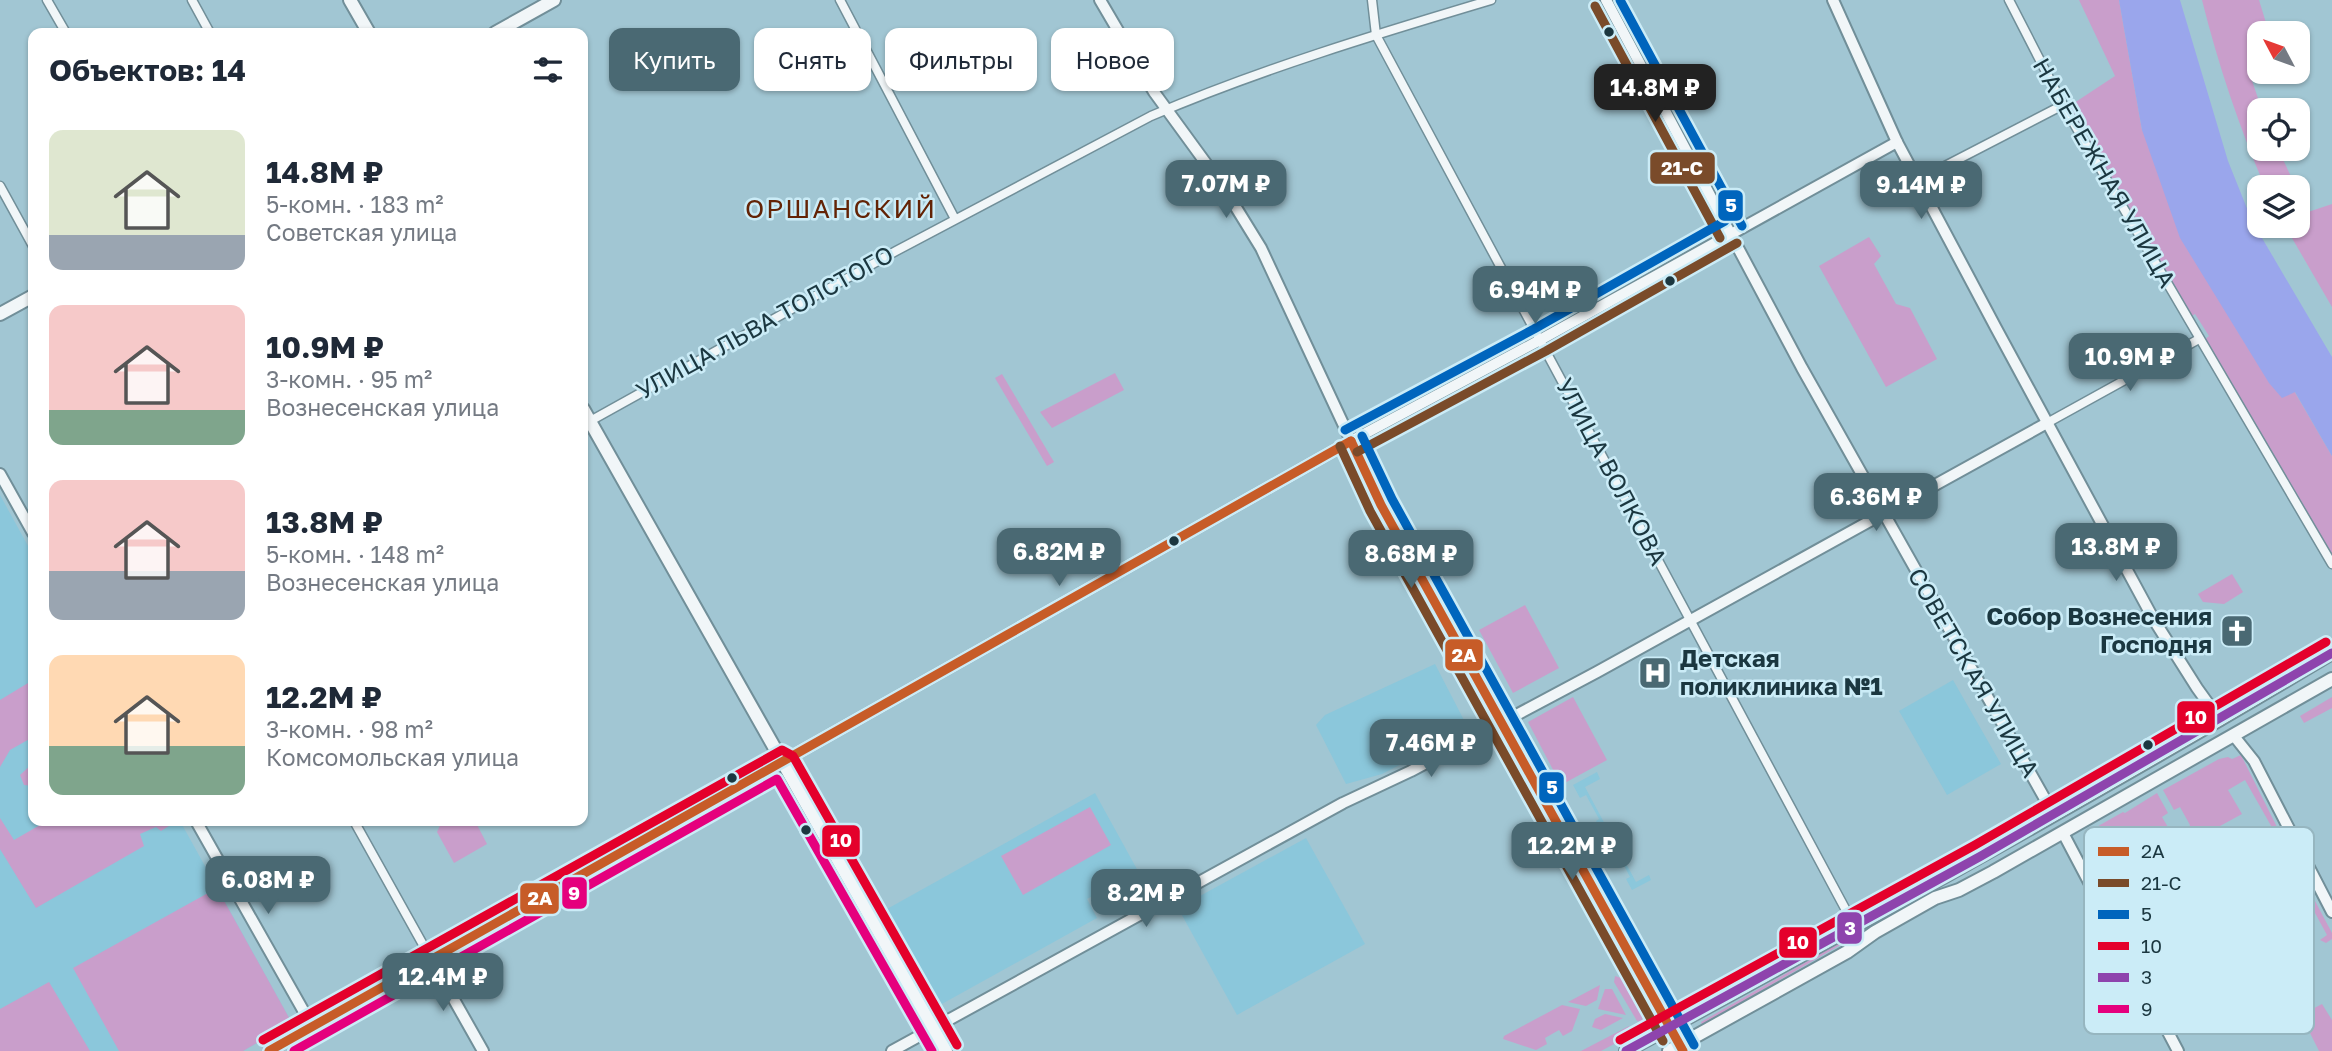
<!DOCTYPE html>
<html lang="ru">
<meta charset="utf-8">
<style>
body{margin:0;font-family:"Golos Text",sans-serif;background:#f6f6f7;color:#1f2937;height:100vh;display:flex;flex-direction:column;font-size:26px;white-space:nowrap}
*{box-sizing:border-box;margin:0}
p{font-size:23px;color:#747a83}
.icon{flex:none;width:38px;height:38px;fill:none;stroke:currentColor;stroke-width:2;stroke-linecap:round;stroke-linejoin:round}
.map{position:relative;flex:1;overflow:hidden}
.side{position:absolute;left:28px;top:28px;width:560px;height:798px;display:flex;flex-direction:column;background:#fff;border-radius:14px;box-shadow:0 2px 5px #0004}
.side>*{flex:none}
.guide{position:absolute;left:609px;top:28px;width:665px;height:63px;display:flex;gap:14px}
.needle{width:46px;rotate:311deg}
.buttons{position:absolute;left:2247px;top:21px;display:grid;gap:14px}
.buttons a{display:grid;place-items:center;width:63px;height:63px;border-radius:14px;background:#fff;box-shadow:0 2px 5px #0004;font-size:35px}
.price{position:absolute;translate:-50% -60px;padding:0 16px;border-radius:14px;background:#4a6973;color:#fff;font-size:23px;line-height:46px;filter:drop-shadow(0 2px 4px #0008)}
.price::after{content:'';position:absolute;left:50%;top:42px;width:21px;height:16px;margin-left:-10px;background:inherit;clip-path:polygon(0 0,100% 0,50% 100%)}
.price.active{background:#222;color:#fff}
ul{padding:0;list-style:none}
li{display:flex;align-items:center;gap:21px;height:175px;padding:0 21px}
li span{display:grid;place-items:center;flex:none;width:196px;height:140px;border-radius:14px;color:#555}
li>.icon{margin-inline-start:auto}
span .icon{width:84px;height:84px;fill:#fffc;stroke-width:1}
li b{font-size:30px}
h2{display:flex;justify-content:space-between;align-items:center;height:84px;padding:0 21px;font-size:30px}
.pill{padding:0 24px;border-radius:14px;background:#fff;box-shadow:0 2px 5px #0004;font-size:24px;line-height:63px}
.pill.active{background:#4a6973;color:#fff}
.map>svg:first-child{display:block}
.built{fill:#8bc7db}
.green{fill:#c99ecb}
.water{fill:#9aa6ec}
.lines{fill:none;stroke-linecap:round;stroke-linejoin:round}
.street-casing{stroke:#718f99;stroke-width:11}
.secondary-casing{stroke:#718f99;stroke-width:14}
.primary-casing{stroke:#718f99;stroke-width:16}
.street{stroke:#f1f6f8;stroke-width:8}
.secondary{stroke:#f1f6f8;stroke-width:10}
.primary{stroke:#f1f6f8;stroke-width:12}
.bus-1-casing{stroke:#cbecf7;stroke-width:14}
.bus-2-casing{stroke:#cbecf7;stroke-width:14}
.bus-3-casing{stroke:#cbecf7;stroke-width:14}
.bus-4-casing{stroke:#cbecf7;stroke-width:14}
.bus-5-casing{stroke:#cbecf7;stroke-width:14}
.bus-6-casing{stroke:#cbecf7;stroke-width:14}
.bus-1{stroke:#c75c28;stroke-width:9}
.bus-2{stroke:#7a4b2a;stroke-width:9}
.bus-3{stroke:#0065bd;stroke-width:9}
.bus-4{stroke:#e4002b;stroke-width:9}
.bus-5{stroke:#8e44ad;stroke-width:9}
.bus-6{stroke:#e5007d;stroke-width:9}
.bus-dot{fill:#1b3740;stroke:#cbecf7;stroke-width:2.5}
.labels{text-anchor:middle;stroke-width:5;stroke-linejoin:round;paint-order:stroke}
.street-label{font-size:24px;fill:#1b3740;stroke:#cbecf7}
.poi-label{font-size:24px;font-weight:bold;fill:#1b3740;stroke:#cbecf7;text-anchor:end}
.neighbourhood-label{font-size:26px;letter-spacing:2px;fill:#632305;stroke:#cbecf7}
.key{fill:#cbecf7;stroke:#96b6c0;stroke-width:2}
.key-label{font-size:19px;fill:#1b3740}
.line-badge{stroke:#cbecf7;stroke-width:2.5}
.badge-label{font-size:19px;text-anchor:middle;font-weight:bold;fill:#fff}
</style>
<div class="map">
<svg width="2332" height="1051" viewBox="0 0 2332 1051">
<rect width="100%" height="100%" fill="#a1c6d3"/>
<!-- built -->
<g class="built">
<polygon points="0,495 33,555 33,821 180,821 292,1023 243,1051 0,1051"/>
<polygon points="1435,664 1467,726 1435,747 1382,774 1346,784 1316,725 1325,715"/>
<polygon points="1953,680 2001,764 1947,795 1899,711"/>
<polygon points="1597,772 1600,779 1585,787 1636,882 1649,875 1651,880 1632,890 1626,879 1630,877 1616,850 1612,852 1596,821 1599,819 1586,795 1580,798 1573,785"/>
<polygon points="1095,793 1138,871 1087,899 1097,918 940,1005 887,909"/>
<polygon points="1306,838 1365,944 1237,1015 1178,908"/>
</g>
<!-- green -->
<g class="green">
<polygon points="2079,0 2119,0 2142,130 2332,456 2332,559 2203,341 2209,336 2195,314 2189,318 2068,107 2115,76"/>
<path d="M 2202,0 L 2259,0 L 2267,26 L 2254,31 L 2259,49 L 2259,59 L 2247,66 L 2262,110 L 2259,110 L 2259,149 L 2278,149 L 2296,187 L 2265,187 C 2239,127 2218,64 2202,0 Z"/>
<polygon points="2298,190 2308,212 2332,204 2332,307 2285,226 2298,226"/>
<polygon points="1869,237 1881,256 1874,264 1896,304 1910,308 1937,359 1886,387 1819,266"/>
<polygon points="1115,373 1124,390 1052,428 1040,412"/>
<polygon points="1002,374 1054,462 1047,466 995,378"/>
<polygon points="2232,574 2243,592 2224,604 2203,602 2198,594"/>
<polygon points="1525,605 1559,668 1513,693 1479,630"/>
<polygon points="33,680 33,737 10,750 0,767 0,700"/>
<polygon points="1573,697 1607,760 1561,785 1528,722"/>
<polygon points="2332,697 2332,708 2304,723 2300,716"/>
<polygon points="2241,755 2281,835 2279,842 2274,843 2270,840 2274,831 2245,780 2228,790 2242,814 2114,884 2086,833 2123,812 2125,813 2157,793 2168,813 2162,817 2172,834 2184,835 2190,825 2180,807 2174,810 2163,790 2219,759 2228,757 2232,759"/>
<polygon points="33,763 33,786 24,785 20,775"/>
<polygon points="1090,807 1111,845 1023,895 1001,856"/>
<polygon points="0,818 14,840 47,821 170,821 172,824 161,831 156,827 140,834 144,846 36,908 0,849"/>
<polygon points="442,821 475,821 487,844 454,863 437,832"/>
<polygon points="2282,848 2289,852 2332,933 2332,939 2326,943 2320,940 2327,935 2284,856 2276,860 2276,852"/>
<polygon points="217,888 292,1023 243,1051 119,1051 73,968"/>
<polygon points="1841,942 1842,944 1702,1025 1701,1022"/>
<polygon points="1615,976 1621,978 1643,1018 1641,1022 1637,1021 1614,982"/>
<polygon points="49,982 90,1051 0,1051 0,1009"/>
<polygon points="1600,985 1597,1000 1586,1006 1568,1002"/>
<polygon points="1605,989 1612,989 1626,1015 1598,1009"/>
<polygon points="2322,1004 2332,1020 2332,1051 2319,1051 2301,1015"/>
<polygon points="1562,1005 1580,1009 1572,1031 1563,1036 1559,1030 1545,1038 1547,1044 1536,1050 1503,1039 1504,1036"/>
<polygon points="1605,1014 1623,1018 1601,1030 1592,1027 1595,1019"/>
<polygon points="1629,1026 1633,1034 1601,1051 1581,1051"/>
</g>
<!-- water -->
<polygon class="water" points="2119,0 2180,0 2228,161 2252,221 2332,357 2332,456 2295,392 2282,398 2269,383 2180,238 2142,130"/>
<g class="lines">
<defs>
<g id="street">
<polyline points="47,0 66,33"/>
<polyline points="192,0 210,33"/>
<polyline points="840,0 955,219"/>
<polyline points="1372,0 1376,35 1855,927"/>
<polyline points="2009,0 2063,105 2332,564"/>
<polyline points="1918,180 2063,105"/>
<polyline points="0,186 33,246"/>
<polyline points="2047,423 2199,339"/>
<path d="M 583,425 L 896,251 L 1151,116 C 1261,69 1377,34 1491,0"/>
<polyline points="354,821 431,959"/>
</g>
<g id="secondary">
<polyline points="1100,0 1154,92 1224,188 1261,248 1381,505 1670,1027"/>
<polyline points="1606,0 1802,368 2054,815"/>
<polyline points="1833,0 1897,142 1996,328 2154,620 2197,688 2220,720"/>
<polyline points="0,474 33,533"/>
<polyline points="2234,736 2254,761 2332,912"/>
<polyline points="196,821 312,1026"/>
<polyline points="2063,833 2178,1051"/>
<polyline points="431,959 483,1051"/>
<polyline points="269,1051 1351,441 1540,340 1897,142"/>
<polyline points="892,1051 1343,803 1411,771 1597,672 2047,423"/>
</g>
<g id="primary">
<polyline points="350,0 369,33"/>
<polyline points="495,33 554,0"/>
<polyline points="0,314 33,296"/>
<polyline points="583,409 946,1051"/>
<path d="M 1626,1051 C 1864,922 2100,792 2332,653"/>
<polyline points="1669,1051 1847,952 1875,932 1935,898 1959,890 1993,872 2332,679"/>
</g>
</defs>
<!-- street casing -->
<use href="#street" class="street-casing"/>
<!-- secondary casing -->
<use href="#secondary" class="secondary-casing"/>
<!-- primary casing -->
<use href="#primary" class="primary-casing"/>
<!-- street -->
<use href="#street" class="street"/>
<!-- secondary -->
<use href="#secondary" class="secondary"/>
<!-- primary -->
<use href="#primary" class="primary"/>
<defs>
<g id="bus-1">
<polyline points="1351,441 1381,505 1683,1051"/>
<polyline points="269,1051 1351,441"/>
</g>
<g id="bus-2">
<polyline points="1595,6 1720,238"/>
<polyline points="1340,446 1370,511 1663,1041"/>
<polyline points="1357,452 1546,351 1737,243"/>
</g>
<g id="bus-3">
<polyline points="1620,0 1742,226"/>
<polyline points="1345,430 1534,329 1725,221"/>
<polyline points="1362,436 1392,499 1694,1045"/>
</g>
<g id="bus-4">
<polyline points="263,1040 782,750 793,756 957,1045"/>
<polyline points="1620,1040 1975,845 2326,642"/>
</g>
<polyline id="bus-5" points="1626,1051 1981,856 2332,653"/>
<polyline id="bus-6" points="294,1051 777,779 932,1051"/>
</defs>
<!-- bus-1 casing -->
<use href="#bus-1" class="bus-1-casing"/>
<!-- bus-2 casing -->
<use href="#bus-2" class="bus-2-casing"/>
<!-- bus-3 casing -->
<use href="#bus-3" class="bus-3-casing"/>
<!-- bus-4 casing -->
<use href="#bus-4" class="bus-4-casing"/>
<!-- bus-5 casing -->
<use href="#bus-5" class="bus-5-casing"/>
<!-- bus-6 casing -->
<use href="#bus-6" class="bus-6-casing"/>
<!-- bus-1 -->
<use href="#bus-1" class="bus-1"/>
<!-- bus-2 -->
<use href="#bus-2" class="bus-2"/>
<!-- bus-3 -->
<use href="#bus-3" class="bus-3"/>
<!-- bus-4 -->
<use href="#bus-4" class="bus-4"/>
<!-- bus-5 -->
<use href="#bus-5" class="bus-5"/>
<!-- bus-6 -->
<use href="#bus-6" class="bus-6"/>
</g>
<!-- icons -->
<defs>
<symbol id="church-square" viewBox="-11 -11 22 22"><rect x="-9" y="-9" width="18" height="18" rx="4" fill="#4a6973" stroke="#cbecf7"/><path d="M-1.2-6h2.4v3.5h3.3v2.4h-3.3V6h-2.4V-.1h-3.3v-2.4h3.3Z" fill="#fff"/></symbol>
<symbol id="hospital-square" viewBox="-11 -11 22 22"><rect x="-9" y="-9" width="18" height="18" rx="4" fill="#4a6973" stroke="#cbecf7"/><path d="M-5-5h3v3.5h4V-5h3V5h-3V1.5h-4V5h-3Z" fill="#fff"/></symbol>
</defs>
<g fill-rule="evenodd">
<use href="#church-square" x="2218" y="612" width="38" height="38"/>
<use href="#hospital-square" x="1636" y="654" width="38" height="38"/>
</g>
<!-- markers -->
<g class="bus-dot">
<circle cx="1609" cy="32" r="6"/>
<circle cx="1670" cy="281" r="6"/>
<circle cx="1174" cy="541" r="6"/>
<circle cx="2148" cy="745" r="6"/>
<circle cx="732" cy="778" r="6"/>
<circle cx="806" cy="830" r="6"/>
</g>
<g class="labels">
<!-- street labels -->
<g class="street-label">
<text transform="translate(2104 173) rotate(60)" y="8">НАБЕРЕЖНАЯ УЛИЦА</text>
<text transform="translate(765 323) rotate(-29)" y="8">УЛИЦА ЛЬВА ТОЛСТОГО</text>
<text transform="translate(1611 472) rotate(62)" y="8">УЛИЦА ВОЛКОВА</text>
<text transform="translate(1973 673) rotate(60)" y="8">СОВЕТСКАЯ УЛИЦА</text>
</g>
<!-- poi labels -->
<g class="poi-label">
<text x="2212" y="625">Собор Вознесения<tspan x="2212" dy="28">Господня</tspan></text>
<text x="1680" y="667" text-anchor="start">Детская<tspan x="1680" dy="28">поликлиника №1</tspan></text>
</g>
<!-- neighbourhood labels -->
<g class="neighbourhood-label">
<text x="841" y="218">ОРШАНСКИЙ</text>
</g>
</g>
<!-- legend -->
<rect x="2084" y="827" width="230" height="207" rx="10" class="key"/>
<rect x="2098" y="847" width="31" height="9" fill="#c75c28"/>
<rect x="2098" y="879" width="31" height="8" fill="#7a4b2a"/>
<rect x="2098" y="910" width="31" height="9" fill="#0065bd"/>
<rect x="2098" y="942" width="31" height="8" fill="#e4002b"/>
<rect x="2098" y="973" width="31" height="9" fill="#8e44ad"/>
<rect x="2098" y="1005" width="31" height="8" fill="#e5007d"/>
<g class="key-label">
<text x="2141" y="858">2А</text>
<text x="2141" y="890">21-С</text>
<text x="2141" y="921">5</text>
<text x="2141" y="953">10</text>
<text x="2141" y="984">3</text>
<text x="2141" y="1016">9</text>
</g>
<g class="line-badge">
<rect x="1649" y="151" width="67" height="34" rx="7" fill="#7a4b2a"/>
<rect x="1717" y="189" width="27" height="33" rx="7" fill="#0065bd"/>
<rect x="1444" y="638" width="40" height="34" rx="7" fill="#c75c28"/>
<rect x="2176" y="700" width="40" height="34" rx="7" fill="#e4002b"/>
<rect x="1538" y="771" width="27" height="33" rx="7" fill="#0065bd"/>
<rect x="821" y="824" width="40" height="34" rx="7" fill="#e4002b"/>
<rect x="561" y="876" width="27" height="34" rx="7" fill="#e5007d"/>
<rect x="519" y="882" width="41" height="33" rx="7" fill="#c75c28"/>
<rect x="1836" y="911" width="27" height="34" rx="7" fill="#8e44ad"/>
<rect x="1778" y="926" width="40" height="33" rx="7" fill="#e4002b"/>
</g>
<g class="badge-label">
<text x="1682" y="175">21-С</text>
<text x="1731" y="212">5</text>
<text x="1464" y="662">2А</text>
<text x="2196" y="724">10</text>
<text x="1552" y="794">5</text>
<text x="841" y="847">10</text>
<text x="574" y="900">9</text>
<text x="540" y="905">2А</text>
<text x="1850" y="935">3</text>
<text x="1798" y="949">10</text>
</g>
</svg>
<div class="buttons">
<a><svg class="needle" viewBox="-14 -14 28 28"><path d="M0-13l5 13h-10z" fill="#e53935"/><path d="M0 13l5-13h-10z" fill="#747a83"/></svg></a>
<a><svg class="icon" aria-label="locate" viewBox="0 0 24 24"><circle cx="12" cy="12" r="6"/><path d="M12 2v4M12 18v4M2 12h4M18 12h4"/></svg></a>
<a><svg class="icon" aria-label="layers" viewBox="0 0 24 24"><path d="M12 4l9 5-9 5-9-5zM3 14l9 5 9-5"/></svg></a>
</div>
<b class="price active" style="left:1655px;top:124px">14.8M ₽</b>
<b class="price" style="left:1226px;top:220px">7.07M ₽</b>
<b class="price" style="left:1921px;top:221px">9.14M ₽</b>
<b class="price" style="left:1535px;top:326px">6.94M ₽</b>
<b class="price" style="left:2130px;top:393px">10.9M ₽</b>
<b class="price" style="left:1876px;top:533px">6.36M ₽</b>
<b class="price" style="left:2116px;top:583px">13.8M ₽</b>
<b class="price" style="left:1059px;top:588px">6.82M ₽</b>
<b class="price" style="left:1411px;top:590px">8.68M ₽</b>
<b class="price" style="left:1431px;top:779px">7.46M ₽</b>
<b class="price" style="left:1572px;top:882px">12.2M ₽</b>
<b class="price" style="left:268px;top:916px">6.08M ₽</b>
<b class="price" style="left:1146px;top:929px">8.2M ₽</b>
<b class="price" style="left:443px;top:1013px">12.4M ₽</b>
<div class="guide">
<a class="pill active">Купить</a>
<a class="pill">Снять</a>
<a class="pill">Фильтры</a>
<a class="pill">Новое</a>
</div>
<section class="side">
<h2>Объектов: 14<svg class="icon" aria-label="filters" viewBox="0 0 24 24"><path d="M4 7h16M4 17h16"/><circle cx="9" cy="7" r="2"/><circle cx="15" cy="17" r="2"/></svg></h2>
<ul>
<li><span style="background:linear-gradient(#dfe7d0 75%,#9aa5b1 0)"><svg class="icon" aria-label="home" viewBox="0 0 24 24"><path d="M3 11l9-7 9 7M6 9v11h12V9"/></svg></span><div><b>14.8M ₽</b><p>5-комн. · 183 m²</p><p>Советская улица</p></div></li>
<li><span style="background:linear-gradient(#f6c9c9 75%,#7fa58c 0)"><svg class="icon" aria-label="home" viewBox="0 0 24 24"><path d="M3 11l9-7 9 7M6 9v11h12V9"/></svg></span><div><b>10.9M ₽</b><p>3-комн. · 95 m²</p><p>Вознесенская улица</p></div></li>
<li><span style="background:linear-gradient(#f6c9c9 65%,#9aa5b1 0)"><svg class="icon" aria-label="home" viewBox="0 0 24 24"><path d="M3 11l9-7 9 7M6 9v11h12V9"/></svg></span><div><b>13.8M ₽</b><p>5-комн. · 148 m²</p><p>Вознесенская улица</p></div></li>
<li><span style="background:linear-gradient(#ffd9b3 65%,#7fa58c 0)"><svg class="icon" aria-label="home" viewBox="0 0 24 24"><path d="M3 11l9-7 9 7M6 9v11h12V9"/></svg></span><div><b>12.2M ₽</b><p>3-комн. · 98 m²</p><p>Комсомольская улица</p></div></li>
</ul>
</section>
</div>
